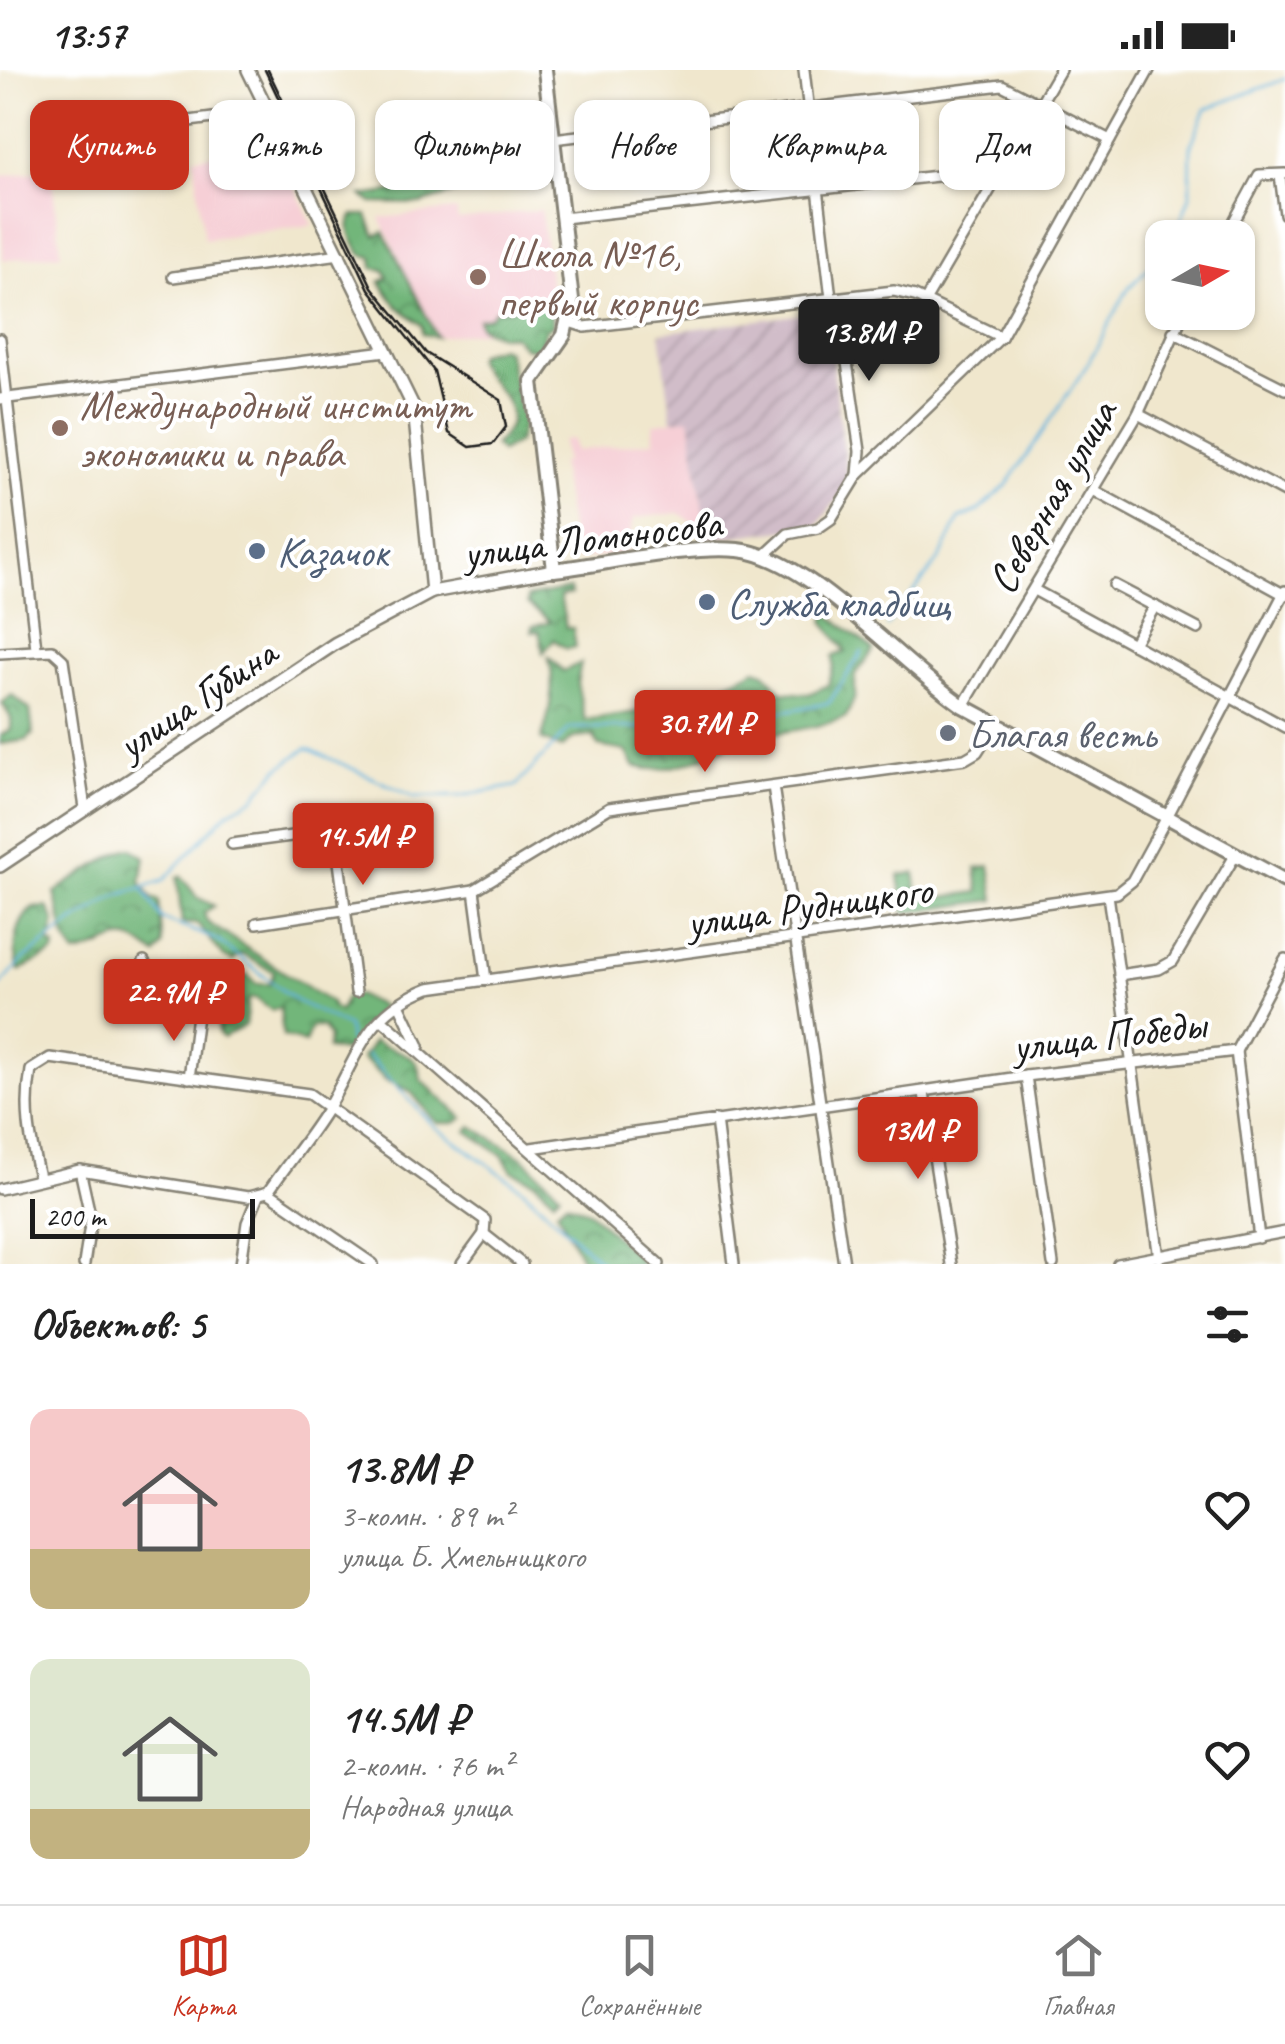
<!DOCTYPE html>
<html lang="ru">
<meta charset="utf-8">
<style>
body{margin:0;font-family:Caveat,sans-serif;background:#f2f2f2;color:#222;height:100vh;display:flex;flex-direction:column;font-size:38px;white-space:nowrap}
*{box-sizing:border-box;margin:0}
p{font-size:32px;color:#767676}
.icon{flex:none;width:55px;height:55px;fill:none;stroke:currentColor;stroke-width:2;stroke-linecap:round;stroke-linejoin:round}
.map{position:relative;height:1194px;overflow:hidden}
.drawer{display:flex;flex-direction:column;background:#fff;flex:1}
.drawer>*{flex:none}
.top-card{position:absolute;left:30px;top:30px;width:1225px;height:90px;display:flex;gap:20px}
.needle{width:65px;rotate:81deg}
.fabs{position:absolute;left:1145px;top:150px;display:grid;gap:20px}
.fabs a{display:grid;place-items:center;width:110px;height:110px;border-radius:20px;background:#fff;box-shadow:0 2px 8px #0004;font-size:50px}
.scale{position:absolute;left:30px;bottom:25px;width:225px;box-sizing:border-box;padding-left:10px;border:5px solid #1c1c1c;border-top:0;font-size:28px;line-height:35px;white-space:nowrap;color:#1c1c1c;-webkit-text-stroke:8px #fff;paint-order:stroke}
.price{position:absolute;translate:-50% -85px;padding:0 22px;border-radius:10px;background:#c8321e;color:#fff;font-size:32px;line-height:65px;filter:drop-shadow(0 2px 5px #0008)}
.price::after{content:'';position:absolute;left:50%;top:60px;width:30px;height:22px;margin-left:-15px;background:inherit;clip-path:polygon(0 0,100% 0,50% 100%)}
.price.on{background:#222;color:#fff}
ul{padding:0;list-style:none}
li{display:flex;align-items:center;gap:30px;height:250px;padding:0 30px}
li span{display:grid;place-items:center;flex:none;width:280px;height:200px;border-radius:20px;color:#555}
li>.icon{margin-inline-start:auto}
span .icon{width:120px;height:120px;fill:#fffc;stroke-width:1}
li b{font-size:42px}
h2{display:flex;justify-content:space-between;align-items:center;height:120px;padding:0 30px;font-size:42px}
.chip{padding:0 35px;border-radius:20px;background:#fff;box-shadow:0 2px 8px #0004;font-size:35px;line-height:90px}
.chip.on{background:#c8321e;color:#fff}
.status{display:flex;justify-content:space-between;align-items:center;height:70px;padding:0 50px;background:#fff;direction:ltr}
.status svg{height:28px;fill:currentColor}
.tabs{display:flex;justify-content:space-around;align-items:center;height:140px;border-top:2px solid #e0e0e0;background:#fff;font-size:28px;color:#767676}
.tabs a{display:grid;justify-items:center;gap:5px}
.tabs .on{color:#c8321e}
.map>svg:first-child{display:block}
.built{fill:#f6cfd6}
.industrial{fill:url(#industrial-furrows)}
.forest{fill:url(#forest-crowns);stroke:#47694b;stroke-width:2.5}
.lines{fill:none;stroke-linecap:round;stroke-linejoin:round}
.stream{stroke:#62b3dd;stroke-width:2.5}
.street-casing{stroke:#868274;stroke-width:14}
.secondary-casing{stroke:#868274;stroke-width:16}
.primary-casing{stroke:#868274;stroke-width:18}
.street{stroke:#fff;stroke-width:9}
.secondary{stroke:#fff;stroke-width:11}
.primary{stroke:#fff;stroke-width:12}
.tram{stroke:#1c1c1c;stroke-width:2.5}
.education-dot{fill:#8d6e63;stroke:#fff;stroke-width:4}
.service-dot{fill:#5c6f8a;stroke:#fff;stroke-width:4}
.worship-dot{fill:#6b7280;stroke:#fff;stroke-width:4}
.labels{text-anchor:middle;stroke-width:8;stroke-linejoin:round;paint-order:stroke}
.education-label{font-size:42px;fill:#785e54;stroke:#fff;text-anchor:start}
.street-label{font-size:42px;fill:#1c1c1c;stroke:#fff}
.service-label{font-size:42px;fill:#4e5e75;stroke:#fff;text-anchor:start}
.worship-label{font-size:42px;fill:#5b616d;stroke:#fff;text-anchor:start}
</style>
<div class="status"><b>13:57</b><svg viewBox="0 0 49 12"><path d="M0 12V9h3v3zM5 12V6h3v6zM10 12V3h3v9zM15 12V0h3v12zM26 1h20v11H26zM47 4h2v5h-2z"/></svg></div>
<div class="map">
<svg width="1285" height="1194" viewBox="0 0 1285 1194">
<defs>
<pattern id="industrial-furrows" width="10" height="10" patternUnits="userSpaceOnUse" patternTransform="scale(2.5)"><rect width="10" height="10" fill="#d1bdc9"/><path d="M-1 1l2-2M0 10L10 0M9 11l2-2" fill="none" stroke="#b3a2ac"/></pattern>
<pattern id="forest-crowns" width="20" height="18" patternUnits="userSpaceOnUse" patternTransform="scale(2.5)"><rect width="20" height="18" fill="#72b67a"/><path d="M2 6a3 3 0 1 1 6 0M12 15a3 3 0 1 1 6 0" fill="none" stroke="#5d9363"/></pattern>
</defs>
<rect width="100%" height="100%" fill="#fff"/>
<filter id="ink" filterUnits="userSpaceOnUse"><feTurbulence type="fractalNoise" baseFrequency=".01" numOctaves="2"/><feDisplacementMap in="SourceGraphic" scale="20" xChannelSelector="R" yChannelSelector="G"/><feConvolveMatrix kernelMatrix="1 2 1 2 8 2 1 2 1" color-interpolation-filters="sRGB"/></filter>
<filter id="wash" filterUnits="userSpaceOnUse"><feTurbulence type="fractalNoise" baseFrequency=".0048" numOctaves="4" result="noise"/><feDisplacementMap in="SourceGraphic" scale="40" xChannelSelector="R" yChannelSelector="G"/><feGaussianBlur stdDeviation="2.25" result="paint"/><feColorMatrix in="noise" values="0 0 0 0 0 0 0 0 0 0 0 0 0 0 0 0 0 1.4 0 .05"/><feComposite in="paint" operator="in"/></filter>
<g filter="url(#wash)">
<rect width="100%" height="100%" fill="#f0e7cd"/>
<!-- built -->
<g class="built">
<polygon points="274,77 313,155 204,169 194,87"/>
<polygon points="51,100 61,183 3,190 0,106"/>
<polygon points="456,140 458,150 541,140 555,253 437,267 380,148"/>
<polygon points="690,347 706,462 679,443 634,448 627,483 575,490 560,393 565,392 562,370 572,369 575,381 654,371 653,354"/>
</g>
<!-- industrial -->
<polygon class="industrial" points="826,241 848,415 817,456 707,470 690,348 672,350 660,263"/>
<!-- forest -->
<g class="forest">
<polygon points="467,111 467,119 421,134 373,133 362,126"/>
<path d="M 354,145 L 367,145 L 375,166 L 384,162 L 437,267 L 423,264 L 422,255 L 397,236 L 380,212 L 388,207 L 384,200 L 373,198 L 373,187 L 362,185 C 354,173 343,158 354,145 Z"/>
<polygon points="539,233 550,238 553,255 546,259 538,280 524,277 514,266 498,265 480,257 478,249 490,247 495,241"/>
<path d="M 500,277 L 507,280 L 523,353 L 518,372 L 501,382 L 494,376 C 536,336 489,321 476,290 L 479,283 Z"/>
<polygon points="570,519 571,524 560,526 566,558 573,558 576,577 566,579 554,570 543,583 539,561 532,562 532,557 551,552 527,534 527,527"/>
<path d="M 828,544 L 874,580 L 855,605 L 855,627 L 846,647 C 815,659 786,661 754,667 C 715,676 676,709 634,696 L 626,681 L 598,676 L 594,666 L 573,668 L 562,678 L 541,669 C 550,646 556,608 548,586 L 563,601 L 581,593 L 577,613 L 585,650 L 643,641 L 648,634 L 676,639 L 756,599 L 765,602 L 781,622 L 809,624 L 828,615 L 834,596 L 833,586 L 846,582 L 824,551 Z"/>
<polygon points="12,625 30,640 33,664 27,670 0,674 0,666 11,659 11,648 2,633"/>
<path d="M 131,778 L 145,787 L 141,812 L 151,828 L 159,831 L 163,876 L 156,885 C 119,853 115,877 75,884 L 65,868 L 55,823 C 64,814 121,779 131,778 Z"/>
<polygon points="990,796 995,830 904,843 899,805 915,803 919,830 979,822 976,798"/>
<polygon points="181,806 197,827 214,836 204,843 207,852 331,933 333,938 340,941 346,927 357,925 382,936 345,981 327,979 329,967 323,957 311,957 305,973 283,966 280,938 271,940 255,928 248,929 245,955 223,968 219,964 217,947 230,917 247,905 256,914 270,914 274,902 242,884 233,891 224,887 197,854 182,853 177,807"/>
<path d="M 48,837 L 55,852 L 50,874 L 55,877 L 54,883 L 19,901 C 12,877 14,856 32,838 Z"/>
<path d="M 374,971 C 395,983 419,979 421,1010 L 463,1048 L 455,1053 L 437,1053 L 410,1021 L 386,1010 L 362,988 Z"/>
<polygon points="472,1056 521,1086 560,1123 554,1129 534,1111 512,1101 502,1085 467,1061"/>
<polygon points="566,1132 589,1141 644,1194 584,1194 557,1140"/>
</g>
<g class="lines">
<!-- stream -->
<g class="stream">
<polyline points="1174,168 1190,126 1191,75 1206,39 1285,9"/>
<polyline points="887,556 939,490 959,449 978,441 1007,415 1087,295 1129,217 1162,185"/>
<polyline points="143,819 162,849 217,870 295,930 348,957 349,971"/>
<polyline points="0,916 23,890 72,853 116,826 163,811 228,742 254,728 278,699 307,678 415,727 461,726 516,716 570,658 695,657 829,633 862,582"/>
<polyline points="367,985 435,1057 524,1120 603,1194"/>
</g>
</g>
</g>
<g filter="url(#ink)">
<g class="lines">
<defs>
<g id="street">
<polyline points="804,0 831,228 844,272 860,381 858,405"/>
<polyline points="158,55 268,41"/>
<polyline points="553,69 1002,15 1110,70"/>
<polyline points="1280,105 1285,144"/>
<polyline points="563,148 982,101 997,107"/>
<polyline points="1225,168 1259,105 1285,104"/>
<polyline points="173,207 340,184"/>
<polyline points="925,231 1060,0"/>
<polyline points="569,252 585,257 894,221 915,226 1001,267"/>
<polyline points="1173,262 1285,319"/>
<polyline points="0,269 36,578"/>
<polyline points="0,329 386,281"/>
<polyline points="1138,344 1285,422"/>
<polyline points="1093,420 1285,525"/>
<polyline points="764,486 788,464 818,458 831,449 858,405 1001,267 1149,0"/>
<polyline points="1114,515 1198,559"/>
<polyline points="1036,521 1285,657"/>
<polyline points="1133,574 1155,536"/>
<polyline points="0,583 52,580 63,590 85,738"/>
<polyline points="963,636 1138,344 1184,242"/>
<polyline points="773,716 844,1194"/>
<polyline points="335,761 356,922"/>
<polyline points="232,774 374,755"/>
<polyline points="474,820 486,910"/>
<polyline points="1108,825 1159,1188"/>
<polyline points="257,853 474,820 609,738 965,689 977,682 995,654"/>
<path d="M 144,891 C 159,926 158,935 197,945 L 189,1008"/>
<polyline points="1119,905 1159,899 1173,891 1236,784"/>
<polyline points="399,934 419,976"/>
<polyline points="381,949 659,1194"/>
<polyline points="1236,981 1259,1168"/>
<polyline points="1026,1006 1053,1194"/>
<polyline points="924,1023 951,1194"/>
<polyline points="716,1050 734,1194"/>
<polyline points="531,1078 1026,1006 1236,981 1285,889"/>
<polyline points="80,1100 91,1149 84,1194"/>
<path d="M 39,1107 C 30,1069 24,1039 31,1000 L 50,988 L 309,1024 L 485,1150 L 484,1164 L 522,1194"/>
<polyline points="0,1119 80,1100 248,1127 268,1122"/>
<path d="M 268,1122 C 287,1094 309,1068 327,1039 C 359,986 364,943 429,918 L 1117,823 L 1132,811 L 1167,747 L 1285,521"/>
<polyline points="268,1122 373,1194"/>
<polyline points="241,1194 247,1153 258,1126"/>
<polyline points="462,1194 484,1164"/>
<polyline points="1118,1194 1285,1162"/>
</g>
<g id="secondary">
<polyline points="248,0 414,338 432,522"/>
<polyline points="0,796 336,573 432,522 554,500"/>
</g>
<path id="primary" d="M 545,0 L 572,230 L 564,265 L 532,311 L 554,500 C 604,494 691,475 738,480 C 810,487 899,593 963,636 L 1285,811"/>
</defs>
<!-- street casing -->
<use href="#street" class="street-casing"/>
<!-- secondary casing -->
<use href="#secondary" class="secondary-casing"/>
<!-- primary casing -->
<use href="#primary" class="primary-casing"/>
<!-- street -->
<use href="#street" class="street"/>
<!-- secondary -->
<use href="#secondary" class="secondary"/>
<!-- primary -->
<use href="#primary" class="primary"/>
<!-- tram -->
<polyline class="tram" points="265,0 369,219 434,301 449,363 470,377 493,374 506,357 501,330 426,283 372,217 268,0"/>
</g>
</g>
<!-- markers -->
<g class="education-dot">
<circle cx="478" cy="207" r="10"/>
<circle cx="60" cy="358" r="10"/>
</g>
<g class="service-dot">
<circle cx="257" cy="481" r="10"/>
<circle cx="707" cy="532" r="10"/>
</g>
<circle class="worship-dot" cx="948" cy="663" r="10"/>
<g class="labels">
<!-- education labels -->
<g class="education-label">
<text x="498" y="198">Школа №16,<tspan x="498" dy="48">первый корпус</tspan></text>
<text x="80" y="349">Международный институт<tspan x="80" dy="48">экономики и права</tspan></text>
</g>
<!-- street labels -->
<g class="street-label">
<text transform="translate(1051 426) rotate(-60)" y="15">Северная улица</text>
<text transform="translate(592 467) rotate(-7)" y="15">улица Ломоносова</text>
<text transform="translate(196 628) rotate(-34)" y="15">улица Губина</text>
<text transform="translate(809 835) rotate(-8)" y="15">улица Рудницкого</text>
<text transform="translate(1109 964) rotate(-7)" y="15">улица Победы</text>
</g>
<!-- service labels -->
<g class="service-label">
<text x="277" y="496">Казачок</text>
<text x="727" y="547">Служба кладбищ</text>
</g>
<!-- worship labels -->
<g class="worship-label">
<text x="968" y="678">Благая весть</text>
</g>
</g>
</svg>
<div class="fabs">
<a><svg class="needle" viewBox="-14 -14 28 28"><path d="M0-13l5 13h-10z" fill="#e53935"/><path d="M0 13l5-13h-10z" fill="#767676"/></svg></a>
</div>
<div class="scale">200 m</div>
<b class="price on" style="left:869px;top:314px">13.8M ₽</b>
<b class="price" style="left:705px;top:705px">30.7M ₽</b>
<b class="price" style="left:363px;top:818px">14.5M ₽</b>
<b class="price" style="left:174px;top:974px">22.9M ₽</b>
<b class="price" style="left:918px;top:1112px">13M ₽</b>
<div class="top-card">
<a class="chip on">Купить</a>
<a class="chip">Снять</a>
<a class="chip">Фильтры</a>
<a class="chip">Новое</a>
<a class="chip">Квартира</a>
<a class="chip">Дом</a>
</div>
</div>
<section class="drawer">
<h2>Объектов: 5<svg class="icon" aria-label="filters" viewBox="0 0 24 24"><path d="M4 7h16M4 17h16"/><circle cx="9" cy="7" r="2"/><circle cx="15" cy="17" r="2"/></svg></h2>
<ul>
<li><span style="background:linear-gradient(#f6c9c9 70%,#c2b280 0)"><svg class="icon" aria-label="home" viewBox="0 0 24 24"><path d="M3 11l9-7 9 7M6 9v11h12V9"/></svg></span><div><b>13.8M ₽</b><p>3-комн. · 89 m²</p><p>улица Б. Хмельницкого</p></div><svg class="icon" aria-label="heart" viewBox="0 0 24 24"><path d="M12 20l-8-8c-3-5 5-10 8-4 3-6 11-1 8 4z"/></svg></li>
<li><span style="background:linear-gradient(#dfe7d0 75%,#c2b280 0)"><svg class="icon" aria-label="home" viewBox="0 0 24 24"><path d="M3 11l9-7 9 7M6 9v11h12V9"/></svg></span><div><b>14.5M ₽</b><p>2-комн. · 76 m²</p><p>Народная улица</p></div><svg class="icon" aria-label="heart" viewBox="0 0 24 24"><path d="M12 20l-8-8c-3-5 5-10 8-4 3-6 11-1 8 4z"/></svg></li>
</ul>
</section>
<nav class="tabs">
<a class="on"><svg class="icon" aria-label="map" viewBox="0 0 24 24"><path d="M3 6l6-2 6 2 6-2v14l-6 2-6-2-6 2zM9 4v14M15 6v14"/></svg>Карта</a>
<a><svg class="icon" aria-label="saved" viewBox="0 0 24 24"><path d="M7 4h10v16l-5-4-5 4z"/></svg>Сохранённые</a>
<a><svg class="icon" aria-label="home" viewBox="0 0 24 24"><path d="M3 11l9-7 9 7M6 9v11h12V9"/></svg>Главная</a>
</nav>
